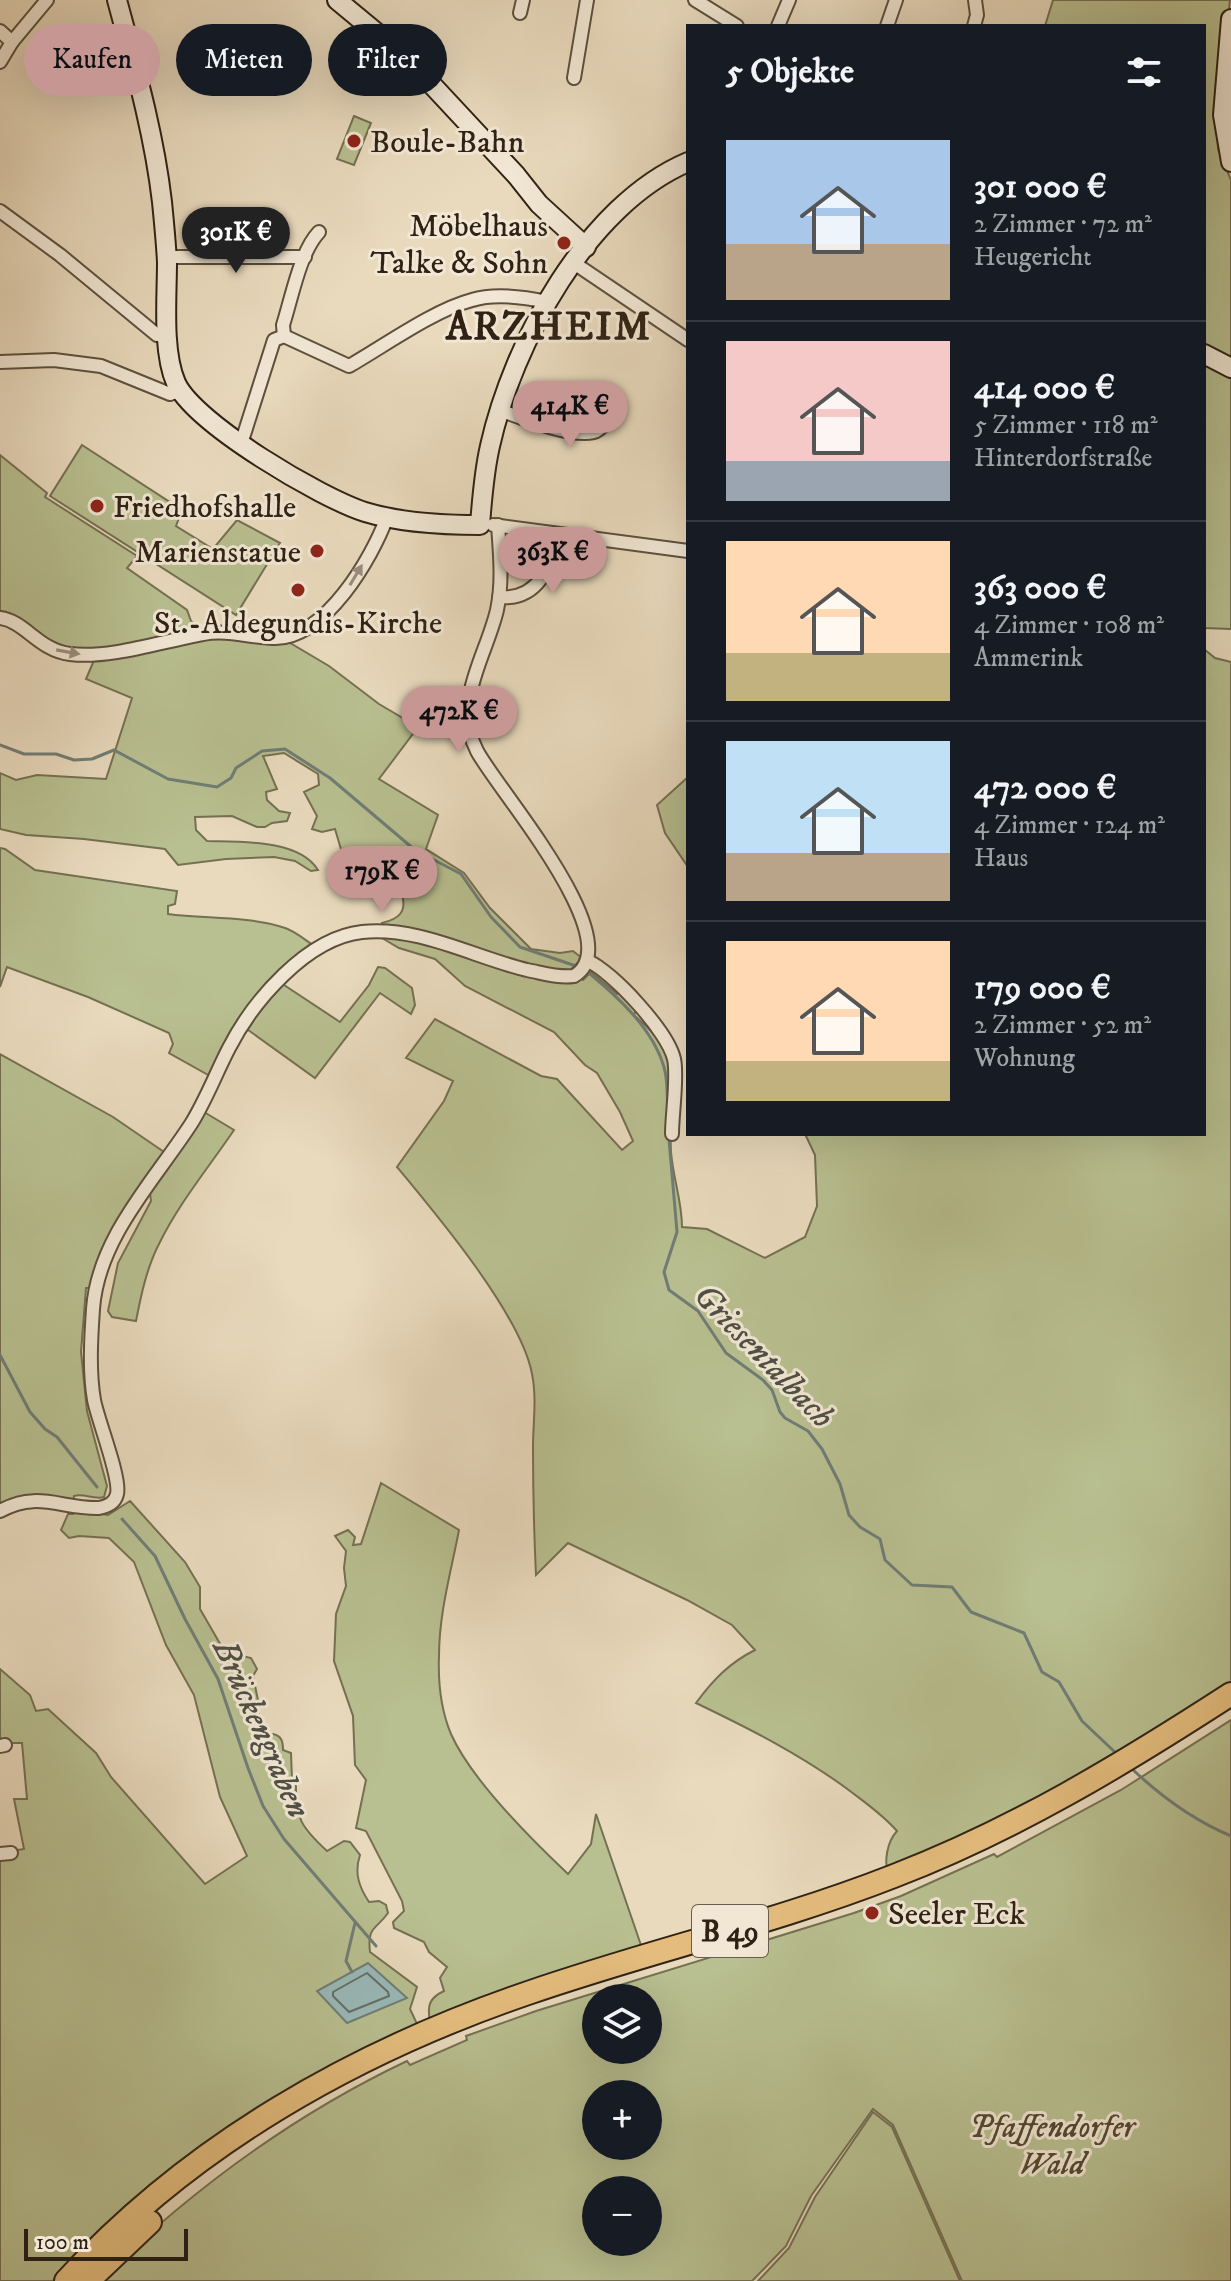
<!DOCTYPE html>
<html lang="de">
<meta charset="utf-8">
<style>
body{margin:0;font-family:"IM FELL DW Pica",serif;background:#242831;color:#f1f3f6;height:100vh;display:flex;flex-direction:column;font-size:30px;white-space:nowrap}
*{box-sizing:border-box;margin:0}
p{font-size:26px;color:#9ea1a6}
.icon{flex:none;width:44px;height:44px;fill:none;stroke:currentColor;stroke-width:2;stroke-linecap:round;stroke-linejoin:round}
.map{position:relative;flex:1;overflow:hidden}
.panel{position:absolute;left:686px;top:24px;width:520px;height:1112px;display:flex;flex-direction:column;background:#171b24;border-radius:0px;box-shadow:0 8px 32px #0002}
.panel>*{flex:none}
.hud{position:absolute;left:24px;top:24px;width:542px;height:72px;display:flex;gap:16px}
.fabs{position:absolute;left:582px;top:1984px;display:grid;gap:16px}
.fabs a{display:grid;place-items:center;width:80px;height:80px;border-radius:50%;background:#171b24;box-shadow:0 8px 32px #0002;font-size:40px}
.scale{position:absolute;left:24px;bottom:20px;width:164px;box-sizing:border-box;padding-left:8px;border:4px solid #2f2214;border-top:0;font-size:22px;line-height:28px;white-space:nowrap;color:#2f2214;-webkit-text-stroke:6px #f1e7d4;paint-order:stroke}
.price{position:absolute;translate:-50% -68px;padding:0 18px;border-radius:28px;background:#c59692;color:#111;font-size:26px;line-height:52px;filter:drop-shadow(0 2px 4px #0008)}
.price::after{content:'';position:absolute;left:50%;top:48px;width:24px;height:18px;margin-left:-12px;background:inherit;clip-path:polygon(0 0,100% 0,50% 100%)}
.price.active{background:#222;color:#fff}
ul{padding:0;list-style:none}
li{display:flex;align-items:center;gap:24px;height:200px;padding:0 40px}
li+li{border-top:2px solid #363941}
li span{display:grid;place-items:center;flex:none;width:224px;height:160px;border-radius:0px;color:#555}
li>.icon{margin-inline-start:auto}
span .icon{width:96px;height:96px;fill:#fffc;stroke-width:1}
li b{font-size:34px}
h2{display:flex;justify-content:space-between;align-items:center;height:96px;padding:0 40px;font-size:34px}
.tag{padding:0 28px;border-radius:36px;background:#171b24;box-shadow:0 8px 32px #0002;font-size:28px;line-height:72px}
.tag.active{background:#c59692;color:#111}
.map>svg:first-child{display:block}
.green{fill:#b8bf90;stroke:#747052;stroke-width:2;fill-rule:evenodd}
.water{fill:#99b9b8;stroke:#6f7d76;stroke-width:2}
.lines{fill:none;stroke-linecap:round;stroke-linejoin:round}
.shore{stroke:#646e66;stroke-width:2}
.stream{stroke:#6f7d76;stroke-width:3}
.street-casing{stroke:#5e503e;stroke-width:16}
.secondary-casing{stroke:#2f2214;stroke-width:22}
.highway-casing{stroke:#2f2214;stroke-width:26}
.street{stroke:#f1e7d4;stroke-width:12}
.secondary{stroke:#f1e7d4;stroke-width:18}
.highway{stroke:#e4bd7e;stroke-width:22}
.oneway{fill:#9a8e7e}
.poi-dot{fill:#8f2418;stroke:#f1e7d4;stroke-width:3}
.labels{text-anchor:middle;stroke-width:6;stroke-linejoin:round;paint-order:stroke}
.shield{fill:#f1e7d4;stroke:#695d4e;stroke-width:2}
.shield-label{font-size:30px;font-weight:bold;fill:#2f2214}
.poi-label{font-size:32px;fill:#2f2214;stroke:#f1e7d4;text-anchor:start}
.park-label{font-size:32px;font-style:italic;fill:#514933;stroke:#f1e7d4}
.water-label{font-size:34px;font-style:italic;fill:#4f4f45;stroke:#f1e7d4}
.district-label{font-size:40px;font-weight:bold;letter-spacing:2px;fill:#2f2214;stroke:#f1e7d4}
</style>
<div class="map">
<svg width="1231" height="2281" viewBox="0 0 1231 2281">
<rect width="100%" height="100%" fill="#e9dabd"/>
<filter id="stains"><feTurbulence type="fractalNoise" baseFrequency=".0025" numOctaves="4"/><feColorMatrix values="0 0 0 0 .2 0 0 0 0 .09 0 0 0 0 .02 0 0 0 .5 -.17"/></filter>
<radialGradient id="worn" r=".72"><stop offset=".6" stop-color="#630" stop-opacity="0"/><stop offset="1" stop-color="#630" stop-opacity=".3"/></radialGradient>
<!-- green -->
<g class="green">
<polygon points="1053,0 1230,0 1217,121 1218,149 1231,180 1231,361 1204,346 1204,26 1045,26"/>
<polygon points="354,116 371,123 354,165 337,159"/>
<polygon points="1204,362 1231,379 1231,629 1204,628"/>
<polygon points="82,445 182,510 176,526 213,549 237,520 280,543 236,615 50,496"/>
<polygon points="0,455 47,493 45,497 137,556 127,568 187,610 191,621 201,630 119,648 67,650 38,637 17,618 0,614"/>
<path d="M 214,634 L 285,640 L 329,666 L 379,704 L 418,727 L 379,779 L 438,815 L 426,849 L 464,873 L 490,908 L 531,949 L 560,953 L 573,951 L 582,958 L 571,970 L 583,980 L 591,972 L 617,994 L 620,991 L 637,1008 L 634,1015 C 647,1027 664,1040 669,1058 C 676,1088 669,1122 671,1152 C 673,1178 682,1201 682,1227 L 707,1229 L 765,1258 L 805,1237 L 817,1206 L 815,1155 L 805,1134 L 1204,1134 L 1204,649 L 1215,658 L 1231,662 L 1231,1683 L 1073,1781 L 888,1874 C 884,1861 887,1842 897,1831 C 883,1815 867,1804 850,1791 C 802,1755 750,1729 696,1703 C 713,1680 729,1663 755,1650 L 732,1625 L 687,1600 L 568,1543 L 536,1575 C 534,1533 533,1490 533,1447 C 533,1424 537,1398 532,1374 C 521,1315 437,1215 397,1167 L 444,1101 L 453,1081 L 406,1058 L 435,1019 L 541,1076 L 557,1079 L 622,1150 L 633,1141 L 620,1112 L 597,1073 L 585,1065 L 554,1032 L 465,986 L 435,959 L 399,948 L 382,938 L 382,923 C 399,919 407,912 402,894 L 380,880 L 374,880 L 354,860 L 348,863 L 343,856 L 335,829 L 322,832 L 312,829 L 317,816 L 304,792 L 319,785 L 318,774 L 284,753 L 263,756 L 277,789 L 266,792 L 267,800 L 279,811 L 290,813 L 287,821 L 272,823 L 265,827 L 257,827 L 232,816 L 195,817 L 196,830 L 207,841 C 240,842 299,839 318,870 L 311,871 L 295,861 L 274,857 L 226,859 L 178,865 L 165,849 L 84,839 L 26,835 L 0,829 L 0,773 L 16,780 L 37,775 L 106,779 L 132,698 L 86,679 L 95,658 Z"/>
<polygon points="688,777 688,867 665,833 657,805"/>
<path d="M 0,848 L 5,849 L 35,870 L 177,891 L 175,904 L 168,906 L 168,914 C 205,919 245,916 282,927 C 294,930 304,939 314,946 L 282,973 L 210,1076 L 169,1053 L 173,1044 L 169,1033 L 88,997 L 7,967 L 0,987 Z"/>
<polygon points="378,967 385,968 412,988 415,1005 411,1014 380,993 315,1078 244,1027 281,983 340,1022 369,985"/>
<path d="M 0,1054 L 113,1117 L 167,1154 L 91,1288 L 86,1288 L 81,1352 L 87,1411 L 107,1486 L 104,1497 C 94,1500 84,1493 74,1496 L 73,1501 C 43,1494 28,1492 0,1507 Z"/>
<path d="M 204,1112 L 234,1130 C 209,1167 179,1203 159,1244 C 147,1267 141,1295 136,1321 L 112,1317 L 108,1311 L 118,1263 L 151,1201 L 150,1193 Z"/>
<path d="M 381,1483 L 459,1530 C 451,1572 439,1613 439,1656 C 438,1682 441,1710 451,1734 C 471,1779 532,1840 568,1874 L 591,1844 L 596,1814 L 643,1951 L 430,2021 C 427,2006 429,1998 444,1991 L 440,1978 L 447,1967 L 429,1952 L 424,1942 L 394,1928 L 393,1922 L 404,1911 L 402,1901 L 366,1831 L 356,1828 L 366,1780 L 355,1765 L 353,1716 L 334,1661 L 336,1614 L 346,1586 L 344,1568 L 346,1551 L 335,1536 L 348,1530 L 355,1537 L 353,1545 L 361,1544 Z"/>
<path d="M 130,1501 L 185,1562 L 200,1587 L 200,1609 L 230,1661 L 235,1664 L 243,1656 L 251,1658 L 257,1669 L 253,1676 L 259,1705 L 258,1727 L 262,1734 L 267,1737 L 273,1734 C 282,1736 283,1742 283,1750 L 291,1753 L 292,1780 L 296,1783 C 295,1818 301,1827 327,1851 L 344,1841 L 350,1842 L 360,1855 C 354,1873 359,1887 369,1902 L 379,1901 L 386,1905 L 388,1913 C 376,1930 367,1926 370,1952 L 417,1987 L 410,2009 L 418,2026 L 324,2074 L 61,2281 L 0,2281 L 0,1858 L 12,1851 L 24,1849 L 14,1799 L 27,1799 L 22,1743 L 0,1743 L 0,1669 L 30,1695 L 36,1711 L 48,1709 L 96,1753 L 111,1777 L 205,1884 L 247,1856 L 220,1797 L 194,1695 L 166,1645 L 134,1562 L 109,1538 L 79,1536 L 69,1538 L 61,1530 L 68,1514 L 73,1514 L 73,1510 L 108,1515 Z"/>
<path d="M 1231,1720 L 1231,2281 L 962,2281 L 893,2125 L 873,2109 L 811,2196 L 786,2246 L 752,2281 L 98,2281 C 190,2191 291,2116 407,2061 L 410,2065 L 467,2040 L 466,2036 L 536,2011 L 854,1913 L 901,1896 L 994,1854 L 997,1857 L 1121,1790 ZM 596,1998 L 648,1998 L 648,2050 L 596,2050 ZM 596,2094 L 648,2094 L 648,2146 L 596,2146 ZM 596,2190 L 648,2190 L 648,2242 L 596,2242 Z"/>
<polygon points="873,2112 892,2127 960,2281 758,2281 789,2248 815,2197"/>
</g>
<!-- water -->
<polygon class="water" points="368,1963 407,1998 347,2023 317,1991"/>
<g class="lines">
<!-- shore -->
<polygon class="shore" points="367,1973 388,1992 389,1996 349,2012 333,1996 333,1992"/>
<!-- stream -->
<g class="stream">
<polyline points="0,745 24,754 56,754 74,760 92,759 114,750 168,779 217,787 231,778 236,768 262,751 285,749 330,778 415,850 461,874 491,917 520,947 576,966"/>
<path d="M 589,973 C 618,997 653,1029 664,1067 C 668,1080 667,1097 668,1111"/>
<polyline points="669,1139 677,1232 664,1272 669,1290 698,1311 726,1353 763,1380 772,1390 780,1412 785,1418 808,1431 822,1449 840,1484 849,1515 860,1527 880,1539 885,1560 912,1585 952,1587 971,1612 1024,1633 1042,1672 1059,1682 1082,1721 1118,1755"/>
<polyline points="0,1355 30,1412 45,1429 57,1437 97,1487"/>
<polyline points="122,1519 155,1556 185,1619 218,1679 248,1768 263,1806 284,1839 376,1946"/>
<path d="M 1129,1766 C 1159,1795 1193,1820 1231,1836"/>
<polyline points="352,1972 346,1961 355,1923"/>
</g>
<defs>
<g id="street">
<polyline points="695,0 737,26"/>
<polyline points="520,13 523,0"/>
<polyline points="778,26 789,0"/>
<polyline points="887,26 896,0"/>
<polyline points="974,26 977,15 975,0"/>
<polyline points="0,31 12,42"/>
<polyline points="0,62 12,42 47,0"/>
<polyline points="574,78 587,0"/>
<polyline points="0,211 60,255 157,335 168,332"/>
<polyline points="167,257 305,257"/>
<polyline points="574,263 688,340"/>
<path d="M 284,336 L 283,325 C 292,297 300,252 319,232"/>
<polyline points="0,362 54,360 101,366 170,394 181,390"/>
<path d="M 500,410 C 518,417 582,442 598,430 C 606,425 610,412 615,403"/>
<path d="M 241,444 L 274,340 L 284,336 L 349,366 C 384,346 434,310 472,300 C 495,293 524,297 547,302"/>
<polyline points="493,525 688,551"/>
<path d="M 499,597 C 538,601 552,566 557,534"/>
<path d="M 0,618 C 25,621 38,650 70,654 C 110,659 163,641 203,634 C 228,629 251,638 276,638 C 326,637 372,558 387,517"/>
<path d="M 588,961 C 613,972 668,1032 674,1059 C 678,1076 672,1114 672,1134"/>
<path d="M 0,1511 C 38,1490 61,1509 99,1508 C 108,1506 115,1503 117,1494 C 121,1478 98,1421 94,1400 C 89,1371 91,1338 93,1309 C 98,1238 154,1181 191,1124 C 206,1100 216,1073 229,1048 C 253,1001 307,938 362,932 C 419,926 473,957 527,970 C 543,973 558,978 574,976 C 632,942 496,788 477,751 C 452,702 486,657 497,610 C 503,582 500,554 498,525"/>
<polyline points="0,1746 5,1745"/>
<polyline points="0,1854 11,1853"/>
</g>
<g id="secondary">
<path d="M 117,0 C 135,67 154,133 162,202 C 164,222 166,242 167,262 C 167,298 162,351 176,383 C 195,424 321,498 365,512 C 401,523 442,525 480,525 C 482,498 484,472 490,446 C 513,343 587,205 688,162"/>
<polyline points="337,0 407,58 516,175 539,204 586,247"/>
<polyline points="1231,19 1223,115 1231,162"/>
<polyline points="1204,354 1231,368"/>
</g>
<g id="highway">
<path d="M 66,2281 C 190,2145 355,2052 528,1993 C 649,1951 774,1923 894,1876 C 1014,1830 1123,1764 1231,1694"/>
<polyline points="88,2281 150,2222"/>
</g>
</defs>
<!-- street casing -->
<use href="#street" class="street-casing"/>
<!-- secondary casing -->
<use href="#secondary" class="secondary-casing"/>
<!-- highway casing -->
<use href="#highway" class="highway-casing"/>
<!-- street -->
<use href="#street" class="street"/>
<!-- secondary -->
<use href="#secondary" class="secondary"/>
<!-- highway -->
<use href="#highway" class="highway"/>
</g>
<!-- one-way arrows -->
<defs><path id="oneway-solid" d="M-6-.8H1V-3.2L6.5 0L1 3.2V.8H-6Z" transform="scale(2)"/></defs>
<g class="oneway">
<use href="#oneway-solid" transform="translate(356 575) rotate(-59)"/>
<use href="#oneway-solid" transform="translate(68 652) rotate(10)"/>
</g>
<!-- markers -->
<g class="poi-dot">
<circle cx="354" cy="141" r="8"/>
<circle cx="564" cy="243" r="8"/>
<circle cx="97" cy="506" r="8"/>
<circle cx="317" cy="551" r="8"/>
<circle cx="298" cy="590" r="8"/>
<circle cx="872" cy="1913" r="8"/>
</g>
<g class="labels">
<!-- shield labels -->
<rect class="shield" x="692" y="1905" width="76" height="52" rx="6"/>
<g class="shield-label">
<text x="730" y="1941">B 49</text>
</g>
<!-- poi labels -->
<g class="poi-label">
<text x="370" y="152">Boule-Bahn</text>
<text x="548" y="236" text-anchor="end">Möbelhaus<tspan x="548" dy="37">Talke &amp; Sohn</tspan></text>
<text x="113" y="517">Friedhofshalle</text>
<text x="301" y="562" text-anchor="end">Marienstatue</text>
<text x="298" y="633" text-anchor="middle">St.-Aldegundis-Kirche</text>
<text x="888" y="1924">Seeler Eck</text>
</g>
<!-- park labels -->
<g class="park-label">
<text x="1052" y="2137">Pfaffendorfer<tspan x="1052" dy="37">Wald</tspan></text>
</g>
<!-- water labels -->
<g class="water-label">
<text transform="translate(765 1355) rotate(46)" y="12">Griesentalbach</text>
<text transform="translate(263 1728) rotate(66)" y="12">Brückengraben</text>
</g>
<!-- district labels -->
<g class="district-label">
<text x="549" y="339">ARZHEIM</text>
</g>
</g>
<rect width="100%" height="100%" filter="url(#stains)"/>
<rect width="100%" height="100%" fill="url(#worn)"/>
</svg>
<div class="fabs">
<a><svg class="icon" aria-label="layers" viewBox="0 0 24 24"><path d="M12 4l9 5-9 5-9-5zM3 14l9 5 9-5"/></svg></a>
<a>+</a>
<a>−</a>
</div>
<div class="scale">100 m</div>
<b class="price active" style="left:236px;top:275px">301K €</b>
<b class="price" style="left:570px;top:449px">414K €</b>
<b class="price" style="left:553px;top:595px">363K €</b>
<b class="price" style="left:459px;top:754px">472K €</b>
<b class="price" style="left:382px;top:914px">179K €</b>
<div class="hud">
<a class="tag active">Kaufen</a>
<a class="tag">Mieten</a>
<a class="tag">Filter</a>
</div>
<section class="panel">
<h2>5 Objekte<svg class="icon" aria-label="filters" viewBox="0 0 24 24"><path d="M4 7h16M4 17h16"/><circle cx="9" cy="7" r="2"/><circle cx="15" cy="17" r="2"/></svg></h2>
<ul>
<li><span style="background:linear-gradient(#a9c7e8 65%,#b9a48a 0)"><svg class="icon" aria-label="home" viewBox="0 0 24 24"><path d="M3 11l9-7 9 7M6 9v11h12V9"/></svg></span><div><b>301 000 €</b><p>2 Zimmer · 72 m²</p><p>Heugericht</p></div></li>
<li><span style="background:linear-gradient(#f6c9c9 75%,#9aa5b1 0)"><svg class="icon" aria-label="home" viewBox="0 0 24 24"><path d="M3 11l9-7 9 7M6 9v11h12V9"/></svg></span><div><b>414 000 €</b><p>5 Zimmer · 118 m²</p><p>Hinterdorfstraße</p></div></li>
<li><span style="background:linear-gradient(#ffd9b3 70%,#c2b280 0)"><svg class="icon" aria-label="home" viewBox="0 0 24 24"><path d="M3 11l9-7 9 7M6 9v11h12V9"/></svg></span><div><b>363 000 €</b><p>4 Zimmer · 108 m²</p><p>Ammerink</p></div></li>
<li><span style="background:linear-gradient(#bfe0f5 70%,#b9a48a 0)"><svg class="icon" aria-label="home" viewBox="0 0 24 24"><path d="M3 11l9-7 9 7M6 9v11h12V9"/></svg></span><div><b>472 000 €</b><p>4 Zimmer · 124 m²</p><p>Haus</p></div></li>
<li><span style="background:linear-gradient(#ffd9b3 75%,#c2b280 0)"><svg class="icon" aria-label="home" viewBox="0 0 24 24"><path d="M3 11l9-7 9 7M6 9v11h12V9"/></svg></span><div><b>179 000 €</b><p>2 Zimmer · 52 m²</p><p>Wohnung</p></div></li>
</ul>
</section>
</div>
